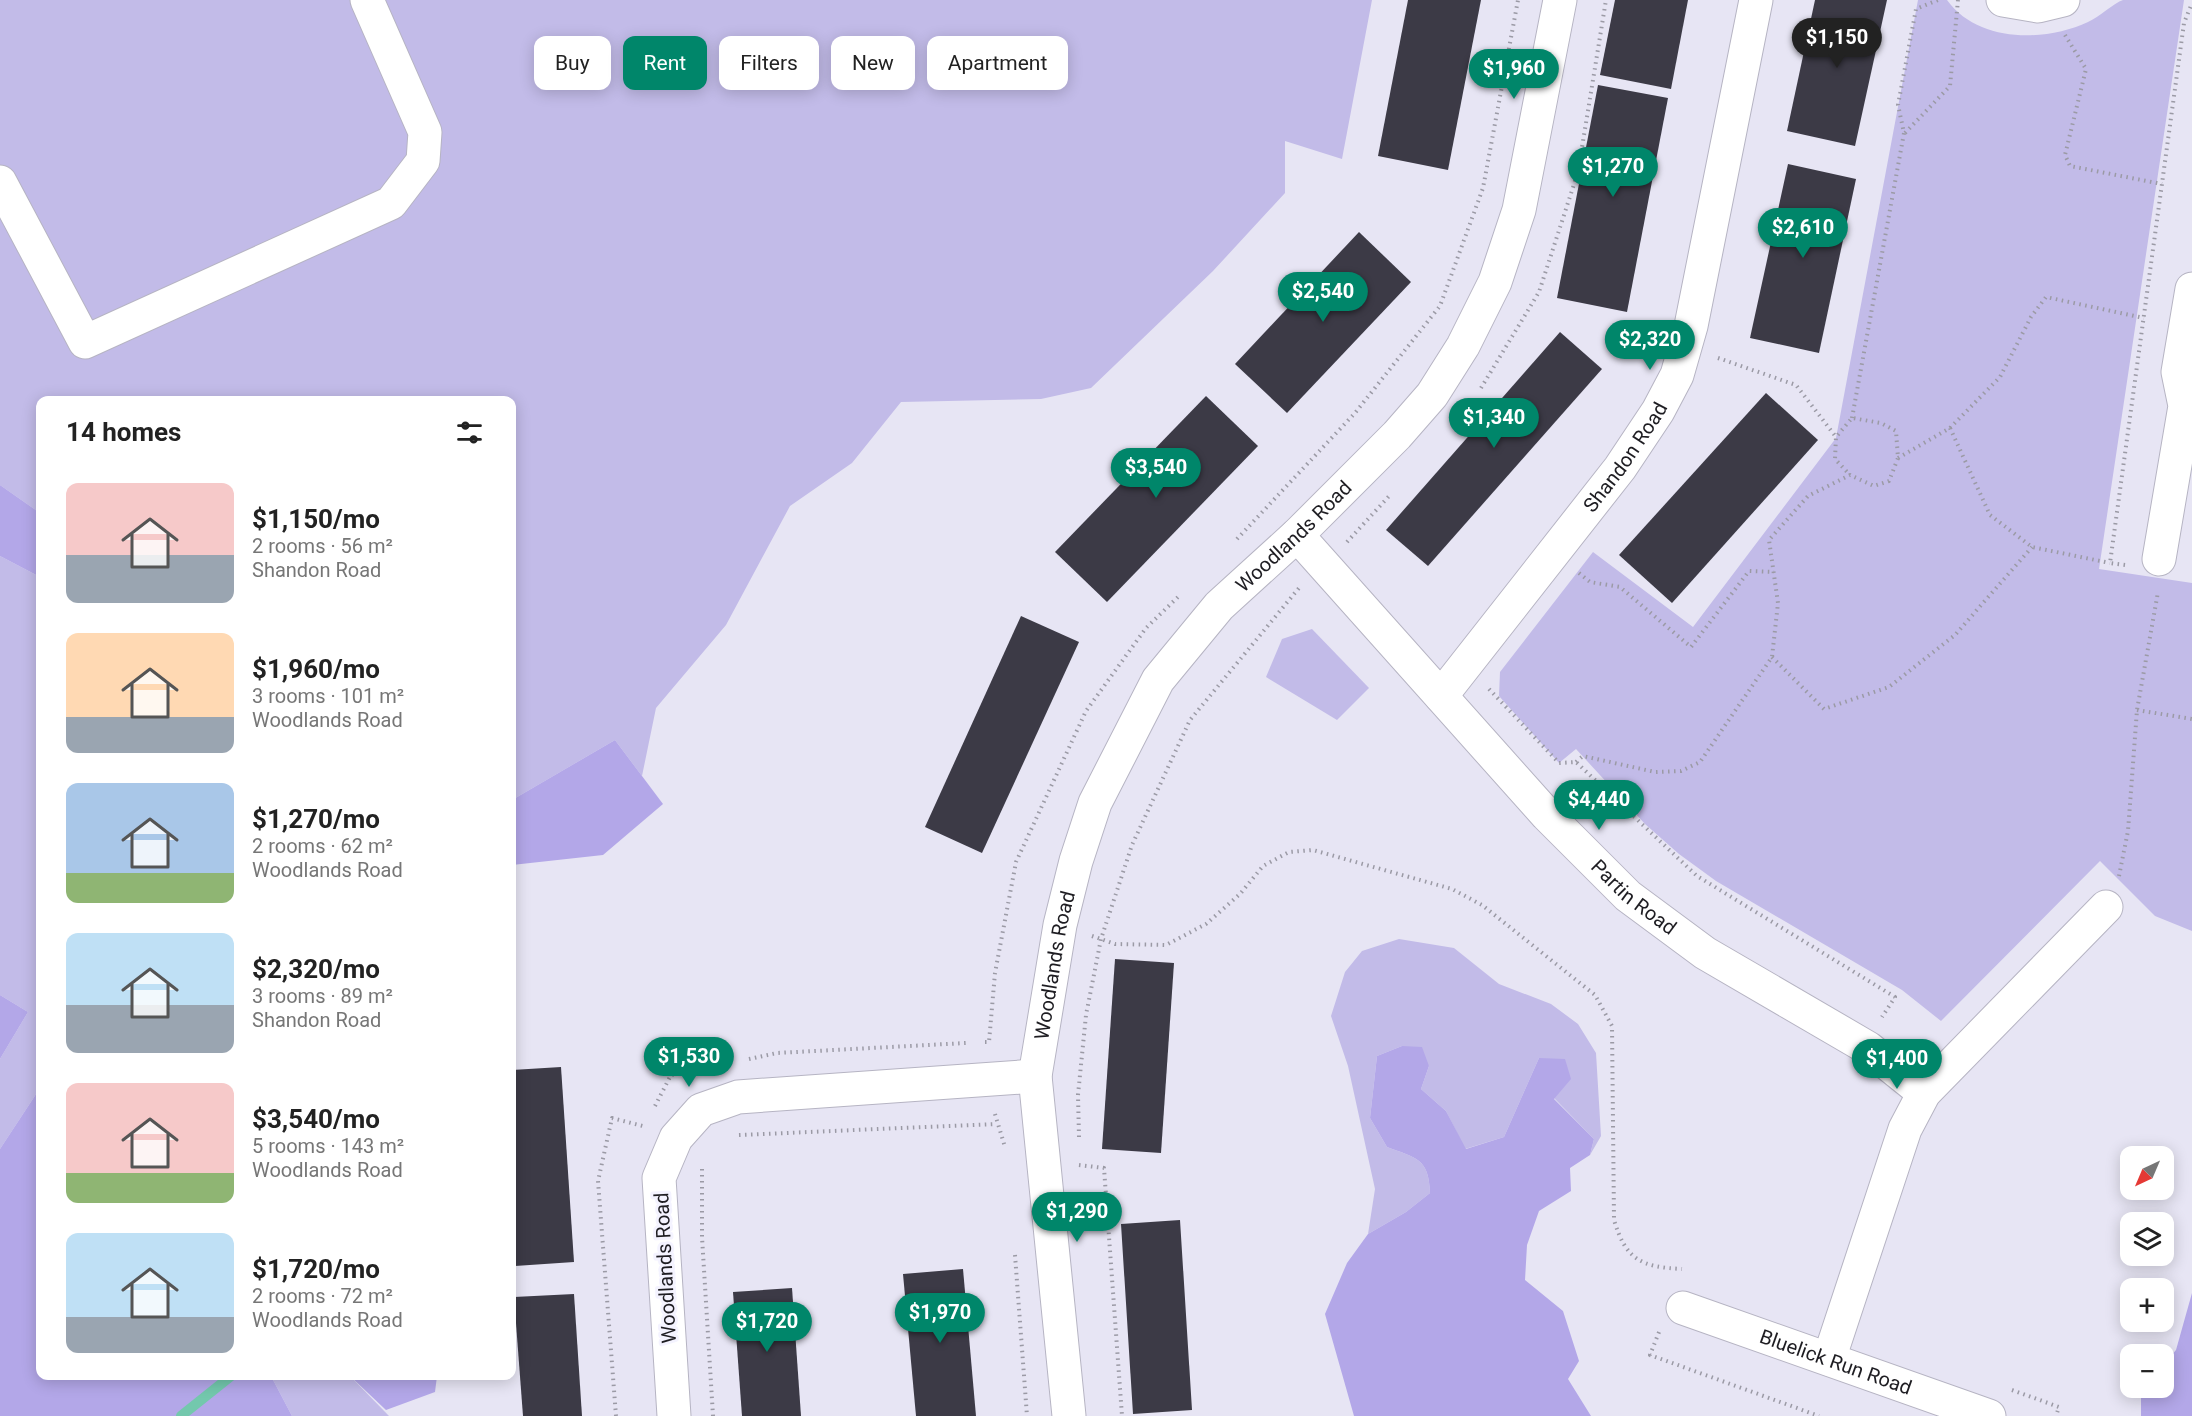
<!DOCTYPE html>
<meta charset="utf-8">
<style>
body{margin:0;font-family:Roboto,sans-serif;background:#f6f6f6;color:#222;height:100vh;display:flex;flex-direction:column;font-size:22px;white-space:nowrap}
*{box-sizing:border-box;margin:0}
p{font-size:20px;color:#767676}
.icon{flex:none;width:33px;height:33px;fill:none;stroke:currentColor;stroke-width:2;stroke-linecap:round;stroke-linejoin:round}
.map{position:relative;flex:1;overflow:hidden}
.side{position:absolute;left:36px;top:396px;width:480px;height:984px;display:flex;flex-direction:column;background:#fff;border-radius:12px;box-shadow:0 3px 15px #0003}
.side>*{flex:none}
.top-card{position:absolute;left:534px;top:36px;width:570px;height:54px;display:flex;gap:12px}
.needle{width:39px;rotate:224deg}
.fabs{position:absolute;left:2120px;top:1146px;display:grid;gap:12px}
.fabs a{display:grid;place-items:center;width:54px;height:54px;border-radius:12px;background:#fff;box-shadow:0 3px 15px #0003;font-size:30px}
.price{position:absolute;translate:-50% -51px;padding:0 14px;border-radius:21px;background:#00866a;color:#fff;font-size:20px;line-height:39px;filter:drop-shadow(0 2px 3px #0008)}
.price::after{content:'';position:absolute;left:50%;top:36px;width:18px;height:14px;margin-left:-9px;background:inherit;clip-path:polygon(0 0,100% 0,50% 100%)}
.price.current{background:#222;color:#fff}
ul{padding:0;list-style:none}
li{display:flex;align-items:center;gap:18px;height:150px;padding:0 30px}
li span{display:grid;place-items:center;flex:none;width:168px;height:120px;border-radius:12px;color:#555}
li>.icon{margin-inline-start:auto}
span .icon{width:72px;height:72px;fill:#fffc;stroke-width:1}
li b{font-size:26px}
h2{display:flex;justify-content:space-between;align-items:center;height:72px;padding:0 30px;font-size:26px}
.chip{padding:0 21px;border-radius:12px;background:#fff;box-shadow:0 3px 15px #0003;font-size:21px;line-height:54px}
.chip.current{background:#00866a;color:#fff}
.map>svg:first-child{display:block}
.green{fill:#c2bbe8}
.forest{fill:#b3a7e8}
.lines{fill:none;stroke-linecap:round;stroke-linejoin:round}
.stream{stroke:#73c8ad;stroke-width:10}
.building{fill:#3c3a46}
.minor-casing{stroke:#b6b4c3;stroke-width:35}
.path{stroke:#9b9aa5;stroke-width:4;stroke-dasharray:1.5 4.5;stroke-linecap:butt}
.minor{stroke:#fff;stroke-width:33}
.labels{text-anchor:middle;stroke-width:6;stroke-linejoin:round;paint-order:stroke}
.street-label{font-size:20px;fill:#1e1d22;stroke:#f4f3ff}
</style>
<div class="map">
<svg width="2192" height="1416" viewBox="0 0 2192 1416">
<rect width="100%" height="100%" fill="#e7e5f4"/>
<!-- green -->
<g class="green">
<polygon points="0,0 1372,0 1342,159 1285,141 1285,193 1213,271 1091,388 1041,399 901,402 852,463 790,506 726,625 656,708 642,776 615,740 512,800 512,400 40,400 40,513 0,485"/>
<path d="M 1918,0 L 1947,0 C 1978,43 2045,42 2088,22 C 2099,17 2114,3 2123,0 C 2138,0 2168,0 2184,0 L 2099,569 L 2192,583 L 2192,931 L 2155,916 L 2100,861 L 1941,1021 L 1902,990 L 1716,881 L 1679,854 L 1645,824 L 1576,749 L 1559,763 L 1499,696 L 1500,672 L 1593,552 L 1693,627 L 1836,438 Z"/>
<polygon points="0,556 40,577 40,1088 0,1149 0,1059 28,1012 0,995"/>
<polygon points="1312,629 1369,688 1337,720 1266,677 1282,639"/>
<path d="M 1399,939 L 1454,948 L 1499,984 L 1551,1004 L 1578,1024 L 1596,1053 L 1601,1136 L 1590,1155 L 1594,1139 L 1554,1098 L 1539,1058 L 1504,1137 L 1465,1149 L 1446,1111 L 1421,1089 L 1429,1066 L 1402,1046 L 1377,1056 L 1370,1118 L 1387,1147 C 1416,1158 1429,1158 1430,1193 L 1406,1212 L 1368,1234 L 1375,1189 L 1348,1066 L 1331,1016 L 1345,972 L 1362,951 Z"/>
<polygon points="271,1376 350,1376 389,1416 292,1416"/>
</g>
<!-- forest -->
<g class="forest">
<polygon points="0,485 40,513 40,577 0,556"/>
<polygon points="615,740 663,804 603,855 512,865 512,800"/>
<polygon points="0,995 28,1012 0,1059"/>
<path d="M 1402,1046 L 1422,1047 L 1429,1066 L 1421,1089 L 1446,1111 L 1466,1149 L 1504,1137 L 1539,1058 L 1565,1059 L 1571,1079 L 1554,1099 L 1594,1139 L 1590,1155 L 1570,1168 L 1571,1191 L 1539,1211 L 1527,1245 L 1525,1280 L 1563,1311 L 1579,1361 L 1568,1379 L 1591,1416 L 1354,1416 L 1325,1314 L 1347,1263 L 1368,1234 L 1406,1212 L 1430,1193 C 1429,1158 1416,1158 1387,1147 L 1370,1118 L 1377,1056 Z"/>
<polygon points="40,1088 40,1376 271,1376 292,1416 0,1416 0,1149"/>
<polygon points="2192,1293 2192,1416 2141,1416 2141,1392 2145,1388 2163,1388 2163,1365 2176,1350"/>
<polygon points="350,1376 437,1376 435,1392 386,1410"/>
</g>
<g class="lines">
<!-- stream -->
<polyline class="stream" points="181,1416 231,1376"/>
</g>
<!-- building -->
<g class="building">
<polygon points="1408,0 1481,0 1448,170 1378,156"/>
<polygon points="1615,0 1688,0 1671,89 1600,75"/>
<polygon points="1815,0 1887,0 1855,146 1787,131"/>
<polygon points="1598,85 1668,98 1627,312 1557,298"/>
<polygon points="1788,164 1856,179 1819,353 1750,338"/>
<polygon points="1359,232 1411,282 1287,413 1235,364"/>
<polygon points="1560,332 1602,369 1428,566 1386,530"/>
<polygon points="1766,393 1818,440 1672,603 1619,555"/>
<polygon points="1206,396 1258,446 1107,602 1055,552"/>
<polygon points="1021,616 1079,642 982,853 925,827"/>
<polygon points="1115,959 1174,963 1161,1153 1102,1149"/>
<polygon points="561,1067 574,1262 515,1266 512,1210 512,1070"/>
<polygon points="1180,1220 1192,1410 1133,1414 1121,1224"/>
<polygon points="963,1269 976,1416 916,1416 903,1274"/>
<polygon points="792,1288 801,1416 742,1416 733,1292"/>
<polygon points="574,1294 582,1416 523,1416 514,1297"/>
</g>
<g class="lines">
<defs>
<g id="minor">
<polyline points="2003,0 2038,6 2063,0"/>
<polyline points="0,182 85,342 391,203 423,161 425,132 367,0"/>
<path id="s1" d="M 1297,535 L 1547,815 L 1628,896 L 1705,953 L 1868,1048 L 1924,1093"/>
<polyline points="2159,559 2185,406 2178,372 2192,289"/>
<path id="s2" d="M 1441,696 L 1620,468 L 1658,411 L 1677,375 L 1691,326 L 1756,0"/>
<path id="s3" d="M 1683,1308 L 1989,1416"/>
<polyline points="1829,1359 1905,1129 1924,1093 2106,907"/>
<polyline points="674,1416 659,1178 676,1138 701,1110 738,1097 1035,1076"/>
<path id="s4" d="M 1069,1416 L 1035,1076 L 1060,925 L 1076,861 L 1095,803 L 1158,680 L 1219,606 L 1297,535 L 1397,435 L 1432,395 L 1463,346 L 1495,282 L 1519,210 L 1560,0"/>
</g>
</defs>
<!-- minor casing -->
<use href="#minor" class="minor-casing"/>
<!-- path -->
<g class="path">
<polyline points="2065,35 2086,69 2065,155 2070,166 2162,184"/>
<polyline points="1905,133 1950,86 1958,0"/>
<polyline points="1718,358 1796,385 1836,437"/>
<polyline points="1481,388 1539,292 1578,172 1606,0"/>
<polyline points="1852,418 1904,133 1898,105 1916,9 1938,0"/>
<polyline points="1950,428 2000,377 2031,317 2046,297 2144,318"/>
<polyline points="1898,458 1950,428 1990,515 2032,547 2110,563"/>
<polyline points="1237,539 1355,413 1440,306 1483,188 1518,0"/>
<polyline points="1347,542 1391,494"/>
<polyline points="2125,565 2110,563 2184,23 2192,3"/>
<polyline points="1579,573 1590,582 1620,587 1691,647 1749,571 1774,572"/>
<polyline points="1772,657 1824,709 1889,687 1955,635 2032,547"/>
<polyline points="1489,689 1559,763 1576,762 1697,876 1895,997 1882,1017"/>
<polyline points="2137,710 2192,719"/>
<polyline points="1576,762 1583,756 1655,772 1681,771 1700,762 1772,657 1778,603 1769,540 1808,496 1850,475 1874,486 1889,481 1898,458 1896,431 1881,423 1852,418 1836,437 1835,459 1850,475"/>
<polyline points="2119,876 2128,831 2137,710 2158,592"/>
<path d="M 1092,936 L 1115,944 L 1166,945 L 1206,924 L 1240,894 L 1263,866 L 1289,852 L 1313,850 L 1452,889 L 1482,905 L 1595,995 L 1612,1026 L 1614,1220 C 1626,1260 1641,1267 1682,1269"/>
<polyline points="985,1042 989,1042 995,973 1016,862 1086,711 1146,628 1180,595"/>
<polyline points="749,1059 777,1053 966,1043"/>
<polyline points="655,1106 671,1075 710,1067"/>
<polyline points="995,1114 1005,1147"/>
<polyline points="739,1135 996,1124"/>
<polyline points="1079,1137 1078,1095 1086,1015 1101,939 1132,845 1190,720 1299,588"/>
<polyline points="1079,1165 1104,1168 1122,1416"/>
<polyline points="702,1169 702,1237 713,1416"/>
<polyline points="1015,1255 1027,1416"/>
<polyline points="1659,1332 1650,1355 1819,1416"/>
<polyline points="2012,1390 2059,1407 2056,1416"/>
<polyline points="616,1416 598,1181 612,1118 643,1126"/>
</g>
<!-- minor -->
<use href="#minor" class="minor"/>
</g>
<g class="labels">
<!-- street labels -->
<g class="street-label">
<text dy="7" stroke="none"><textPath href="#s2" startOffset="302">Shandon Road</textPath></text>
<text dy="7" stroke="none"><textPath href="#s4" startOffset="958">Woodlands Road</textPath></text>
<text dy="7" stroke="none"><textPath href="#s1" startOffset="495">Partin Road</textPath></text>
<text dy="7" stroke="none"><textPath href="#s4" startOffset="454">Woodlands Road</textPath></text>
<text transform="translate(665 1268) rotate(-93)" y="7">Woodlands Road</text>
<text dy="7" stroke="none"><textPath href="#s3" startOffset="162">Bluelick Run Road</textPath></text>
</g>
</g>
</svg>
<div class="fabs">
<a><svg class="needle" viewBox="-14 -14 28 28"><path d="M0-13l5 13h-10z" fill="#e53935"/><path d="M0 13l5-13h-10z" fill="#767676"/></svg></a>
<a><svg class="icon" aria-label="layers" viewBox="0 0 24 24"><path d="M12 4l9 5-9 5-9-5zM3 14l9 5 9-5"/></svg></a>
<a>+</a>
<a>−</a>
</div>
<b class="price current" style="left:1837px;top:69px">$1,150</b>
<b class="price" style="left:1514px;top:100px">$1,960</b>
<b class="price" style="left:1613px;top:198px">$1,270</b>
<b class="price" style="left:1803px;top:259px">$2,610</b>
<b class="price" style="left:1323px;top:323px">$2,540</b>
<b class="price" style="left:1650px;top:371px">$2,320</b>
<b class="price" style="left:1494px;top:449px">$1,340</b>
<b class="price" style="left:1156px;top:499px">$3,540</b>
<b class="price" style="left:1599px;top:831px">$4,440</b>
<b class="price" style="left:689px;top:1088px">$1,530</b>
<b class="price" style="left:1897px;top:1090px">$1,400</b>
<b class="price" style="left:1077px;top:1243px">$1,290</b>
<b class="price" style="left:940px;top:1344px">$1,970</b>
<b class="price" style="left:767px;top:1353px">$1,720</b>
<div class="top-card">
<a class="chip">Buy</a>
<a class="chip current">Rent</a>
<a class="chip">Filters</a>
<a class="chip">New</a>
<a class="chip">Apartment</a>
</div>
<section class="side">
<h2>14 homes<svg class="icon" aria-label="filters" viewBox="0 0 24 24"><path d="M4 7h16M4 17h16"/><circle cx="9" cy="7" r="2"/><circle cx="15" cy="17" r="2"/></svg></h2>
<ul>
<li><span style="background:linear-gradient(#f6c9c9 60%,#9aa5b1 0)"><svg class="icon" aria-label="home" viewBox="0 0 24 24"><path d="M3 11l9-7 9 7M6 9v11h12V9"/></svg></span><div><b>$1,150/mo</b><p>2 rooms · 56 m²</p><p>Shandon Road</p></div></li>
<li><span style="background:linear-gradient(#ffd9b3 70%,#9aa5b1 0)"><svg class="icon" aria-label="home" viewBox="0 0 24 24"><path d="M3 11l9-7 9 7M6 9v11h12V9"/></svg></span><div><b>$1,960/mo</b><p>3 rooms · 101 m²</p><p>Woodlands Road</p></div></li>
<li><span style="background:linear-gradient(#a9c7e8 75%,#8fb573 0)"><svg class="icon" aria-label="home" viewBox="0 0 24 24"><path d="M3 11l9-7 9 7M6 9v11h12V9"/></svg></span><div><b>$1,270/mo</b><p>2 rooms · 62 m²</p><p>Woodlands Road</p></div></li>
<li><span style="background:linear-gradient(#bfe0f5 60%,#9aa5b1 0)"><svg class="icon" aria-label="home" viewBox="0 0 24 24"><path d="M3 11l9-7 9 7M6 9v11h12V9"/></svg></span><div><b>$2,320/mo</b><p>3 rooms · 89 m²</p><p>Shandon Road</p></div></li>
<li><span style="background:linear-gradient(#f6c9c9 75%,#8fb573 0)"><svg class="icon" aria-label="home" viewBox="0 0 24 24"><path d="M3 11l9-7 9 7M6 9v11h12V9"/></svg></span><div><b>$3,540/mo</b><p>5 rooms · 143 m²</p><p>Woodlands Road</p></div></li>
<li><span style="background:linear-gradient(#bfe0f5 70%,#9aa5b1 0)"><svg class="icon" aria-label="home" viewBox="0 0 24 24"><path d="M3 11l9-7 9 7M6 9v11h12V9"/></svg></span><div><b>$1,720/mo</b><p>2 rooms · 72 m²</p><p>Woodlands Road</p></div></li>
</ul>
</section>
</div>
